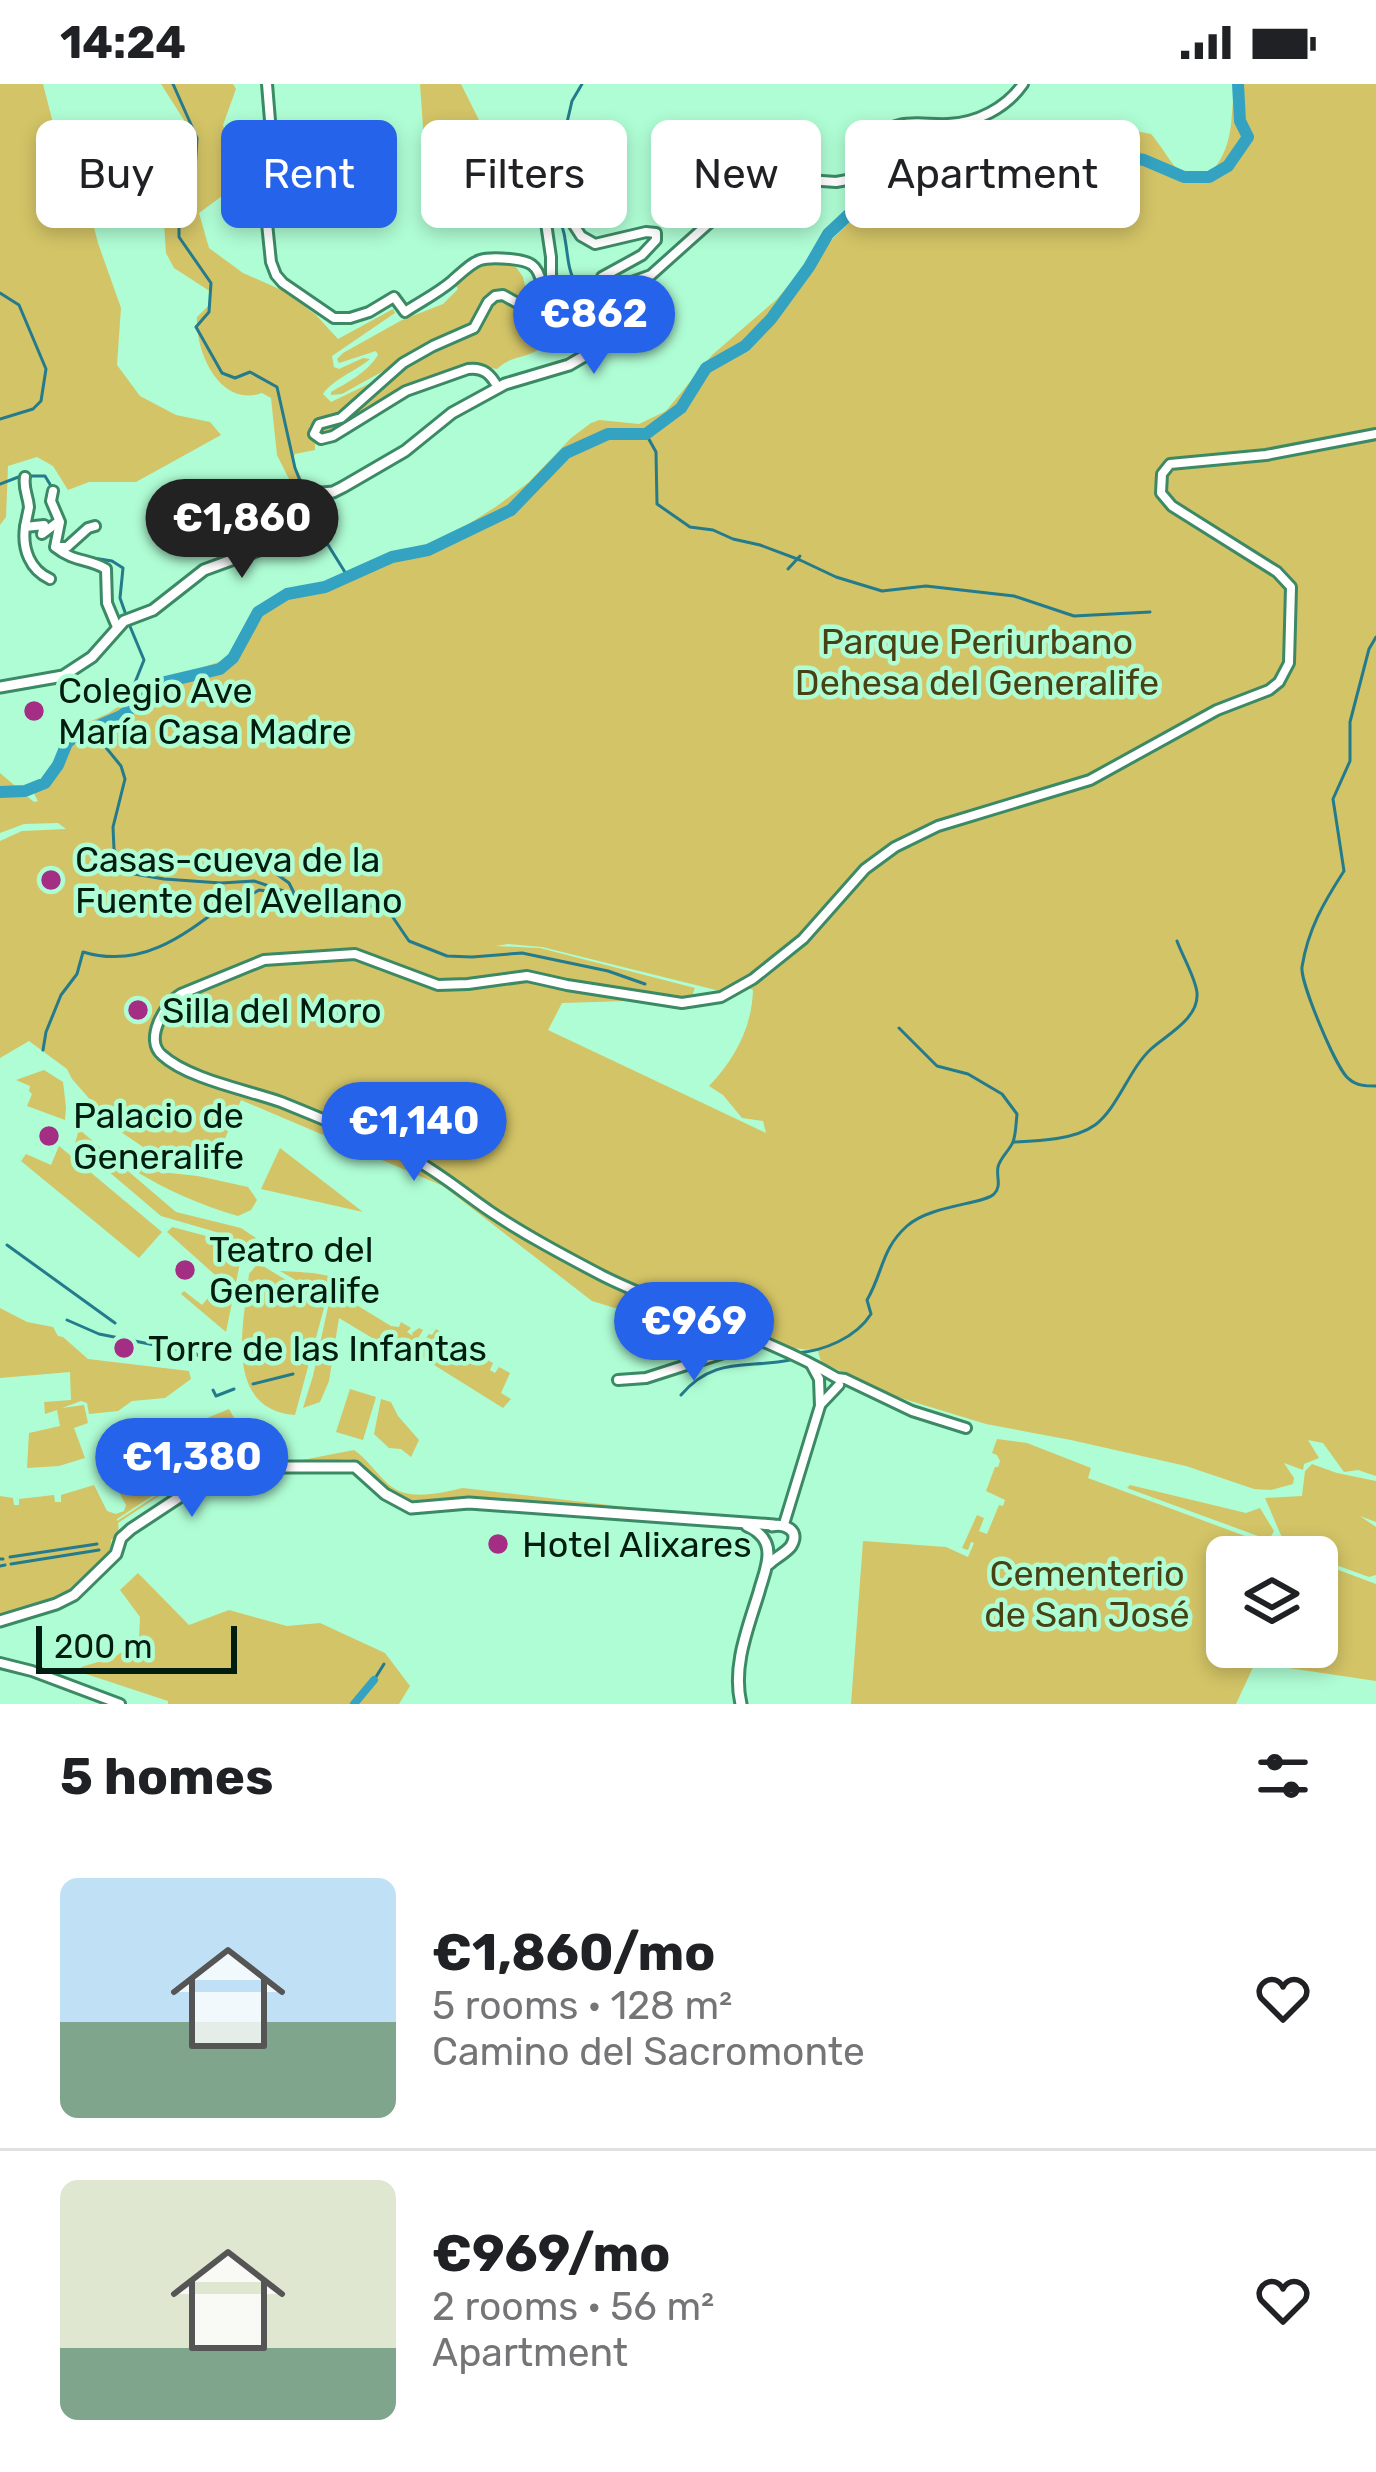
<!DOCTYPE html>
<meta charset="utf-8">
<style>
body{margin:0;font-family:Rubik,sans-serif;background:#f2f2f2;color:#202124;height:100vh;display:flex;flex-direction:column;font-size:45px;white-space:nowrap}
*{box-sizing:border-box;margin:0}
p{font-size:39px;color:#757577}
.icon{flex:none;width:66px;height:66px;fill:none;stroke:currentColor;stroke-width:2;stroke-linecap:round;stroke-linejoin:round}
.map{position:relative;height:1620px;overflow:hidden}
.drawer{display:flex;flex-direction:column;background:#fff;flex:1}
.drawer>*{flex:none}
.top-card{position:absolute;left:36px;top:36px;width:1305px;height:108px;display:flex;gap:24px}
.fabs{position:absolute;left:1206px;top:1452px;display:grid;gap:24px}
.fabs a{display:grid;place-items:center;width:132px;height:132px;border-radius:18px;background:#fff;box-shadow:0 6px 18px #0003;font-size:60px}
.scale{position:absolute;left:36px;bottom:30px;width:201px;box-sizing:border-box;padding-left:12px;border:6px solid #001d0f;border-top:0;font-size:33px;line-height:42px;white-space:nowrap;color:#001d0f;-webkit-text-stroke:9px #affdd4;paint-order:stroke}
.price{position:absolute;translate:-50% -102px;padding:0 27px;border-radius:42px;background:#2563eb;color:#fff;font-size:39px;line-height:78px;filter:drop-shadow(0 3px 6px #0008)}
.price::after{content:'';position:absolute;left:50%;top:72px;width:36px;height:27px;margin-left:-18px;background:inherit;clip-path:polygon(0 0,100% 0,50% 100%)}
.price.current{background:#222;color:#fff}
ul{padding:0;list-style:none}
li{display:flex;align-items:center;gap:36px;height:300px;padding:0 60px}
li+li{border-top:3px solid #e0e0e0}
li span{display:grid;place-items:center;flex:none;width:336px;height:240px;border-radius:18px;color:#555}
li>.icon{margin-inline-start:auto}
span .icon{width:144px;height:144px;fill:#fffc;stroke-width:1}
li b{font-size:51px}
h2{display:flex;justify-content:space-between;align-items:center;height:144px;padding:0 60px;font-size:51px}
.tag{padding:0 42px;border-radius:18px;background:#fff;box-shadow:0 6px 18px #0003;font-size:42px;line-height:108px}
.tag.current{background:#2563eb;color:#fff}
.status{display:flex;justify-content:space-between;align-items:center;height:84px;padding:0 60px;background:#fff;direction:ltr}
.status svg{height:33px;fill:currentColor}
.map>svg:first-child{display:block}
.green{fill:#d3c467;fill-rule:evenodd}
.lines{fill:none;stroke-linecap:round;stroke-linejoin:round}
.stream{stroke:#247b8c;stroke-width:3}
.canal{stroke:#34a3c2;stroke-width:8}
.river{stroke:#34a3c2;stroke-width:12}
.minor-casing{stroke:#3c8965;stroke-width:14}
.tertiary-casing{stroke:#3c8965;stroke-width:15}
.minor{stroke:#fff;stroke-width:8}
.tertiary{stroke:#fff;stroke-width:9}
.poi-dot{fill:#a52e85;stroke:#affdd4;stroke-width:4.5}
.labels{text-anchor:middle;stroke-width:9;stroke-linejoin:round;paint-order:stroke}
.park-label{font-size:36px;fill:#484113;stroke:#affdd4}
.poi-label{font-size:36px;fill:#001d0f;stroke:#affdd4;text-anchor:start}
</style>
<div class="status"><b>14:24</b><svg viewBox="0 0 49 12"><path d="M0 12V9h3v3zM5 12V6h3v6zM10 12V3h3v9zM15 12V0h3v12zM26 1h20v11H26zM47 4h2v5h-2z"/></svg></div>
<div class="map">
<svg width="1376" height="1620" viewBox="0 0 1376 1620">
<rect width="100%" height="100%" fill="#affdd4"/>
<!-- green -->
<g class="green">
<polygon points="0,0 43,0 53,39 77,77 98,159 121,224 117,281 140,312 176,331 210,338 221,351 136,398 89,398 68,406 53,382 37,373 8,382 6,433 0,441"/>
<path d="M 161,0 L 233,0 L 236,5 L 223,41 L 241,98 L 199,129 L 209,164 L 243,189 L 286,208 L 316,231 L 338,255 L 393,225 L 395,229 L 332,272 L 334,283 L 339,285 L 363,274 L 370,275 C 356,287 333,295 323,310 L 331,318 L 383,293 L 349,325 L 337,333 L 309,342 L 315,357 L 315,366 L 295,370 L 292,376 L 309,408 L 300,417 L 277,371 L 271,314 L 262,309 C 219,324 195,267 197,233 L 211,219 L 211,208 L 174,184 L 166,169 L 164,139 L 172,116 L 184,104 L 190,75 L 189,44 Z"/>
<polygon points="420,0 461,0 485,48 463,53 456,74 459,93 447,95 424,57"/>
<path d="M 1235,0 L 1376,0 L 1376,1392 L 1358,1386 L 1344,1388 L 1323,1359 L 1308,1356 L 1319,1374 L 1304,1380 L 1303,1386 L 1284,1379 L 1294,1394 L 1293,1400 L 1271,1406 L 1254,1405 L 1186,1382 L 1071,1356 L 986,1340 L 894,1312 L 821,1278 L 818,1267 L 717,1255 L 592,1217 L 443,1102 L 241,1016 L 219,1069 L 205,1067 L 197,1072 L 152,1069 L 115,1044 L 72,995 L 67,985 L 29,957 L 0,974 L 0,757 L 22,747 L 66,745 L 58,739 L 24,740 L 0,749 L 0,689 L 34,718 L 38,717 L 31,704 L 50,689 L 64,661 L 80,642 L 109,629 L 151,600 L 222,577 L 234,570 L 259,529 L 270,520 L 448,453 L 497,422 L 529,398 L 571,354 L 591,339 L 599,336 L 639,340 L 666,327 L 712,271 L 777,215 L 806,181 L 861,127 L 897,100 L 915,91 L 944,87 L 1035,81 L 1114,47 L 1131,46 L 1151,50 C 1163,63 1174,88 1190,95 C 1202,100 1208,94 1214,85 C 1235,58 1230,32 1235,0 ZM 508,860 L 542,863 L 724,908 L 747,903 L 753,906 C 752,944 734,976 709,1002 L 723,1011 L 742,1034 L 763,1037 L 766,1049 L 548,946 L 562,919 L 691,915 L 695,904 L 540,864 L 496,862 Z"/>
<path d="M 487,177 L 516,183 L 523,193 L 528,215 L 516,215 L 496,208 L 488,211 L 473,238 L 461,248 L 437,257 L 342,310 L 331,311 L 331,308 C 348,298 368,288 378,271 L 376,267 L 339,279 L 337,275 L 343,269 L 402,236 L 443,220 L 458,205 L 454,198 L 466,187 Z"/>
<path d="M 502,215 C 525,229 530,224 553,215 L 562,225 C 560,239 548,261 534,268 C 519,275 512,272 497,285 C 437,274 383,317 335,348 L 320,350 L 323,344 L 340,340 L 404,283 L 451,257 L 474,250 L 481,243 L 484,229 L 494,216 Z"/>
<polygon points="44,986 63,998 66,1023 65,1036 27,1022 32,1010 29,1007 30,1002 16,996"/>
<polygon points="74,1041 176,1128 241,1144 262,1158 254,1170 216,1148 161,1132 75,1059 78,1049"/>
<polygon points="59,1062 162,1148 139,1174 21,1077 26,1070 51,1081"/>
<polygon points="280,1064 363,1128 261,1105"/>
<path d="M 132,1085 L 198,1092 L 248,1103 L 257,1116 L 251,1126 L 238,1132 C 200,1121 166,1106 132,1085 Z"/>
<polygon points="172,1143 214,1154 242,1169 226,1248 181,1210 184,1207 202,1221 222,1197 167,1148"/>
<path d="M 258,1179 L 316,1214 L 324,1224 L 295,1331 C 222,1325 244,1238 249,1190 Z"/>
<path d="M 280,1187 C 308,1189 330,1187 354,1204 L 350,1217 L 391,1242 L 399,1243 L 401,1238 L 411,1244 L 407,1248 L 413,1252 L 412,1249 L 419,1244 L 423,1246 L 411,1266 L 415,1269 L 429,1250 L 432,1251 L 436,1245 L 444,1250 L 441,1257 L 446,1259 L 449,1254 L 458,1259 L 455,1265 L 462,1269 L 466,1263 L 477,1270 L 474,1276 L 479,1279 L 482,1273 L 493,1279 L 490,1286 L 495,1289 L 499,1283 L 510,1289 L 501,1309 L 511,1315 L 503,1324 L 418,1271 L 412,1278 L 339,1234 L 329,1297 L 320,1318 L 303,1324 L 313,1292 L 328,1223 L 323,1212 Z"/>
<polygon points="0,1224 27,1238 53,1243 58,1252 63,1253 88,1275 189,1287 191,1295 165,1314 132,1317 118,1327 89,1330 87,1319 81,1317 62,1324 84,1321 88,1339 74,1344 85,1374 59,1382 27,1384 29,1349 60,1342 57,1326 45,1330 44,1318 71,1316 70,1288 0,1294"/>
<polygon points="350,1305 376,1313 363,1356 336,1348"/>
<polygon points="381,1315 391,1318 398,1332 419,1356 411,1373 401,1365 389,1364 374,1350"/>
<path d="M 229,1325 L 246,1355 L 217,1369 L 117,1435 L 117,1437 L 225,1367 L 241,1362 L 226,1368 L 118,1439 L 119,1450 L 111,1456 C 111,1472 102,1478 90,1489 C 61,1517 38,1521 0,1534 L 0,1412 L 13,1414 L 14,1421 L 19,1421 L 19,1415 L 54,1411 L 55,1418 L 61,1418 L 61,1411 L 94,1401 L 107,1427 L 116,1430 L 124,1427 L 126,1421 L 111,1393 L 160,1370 L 164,1377 L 168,1375 L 165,1368 L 191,1357 L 198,1362 L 201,1358 L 194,1352 L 207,1334 Z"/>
<polygon points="997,1355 1027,1359 1091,1384 1088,1394 1302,1473 1227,1473 1227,1563 1317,1563 1317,1478 1376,1500 1376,1597 1255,1579 1236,1620 851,1620 863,1457 946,1463 968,1473 974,1459 971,1458 968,1466 962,1464 977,1431 984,1434 979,1447 987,1450 999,1421 1003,1422 1005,1416 986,1407 995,1383 998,1383 1000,1377 997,1371 992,1369"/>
<path d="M 354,1366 C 367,1375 376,1389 388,1400 C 408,1418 440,1409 463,1404 L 669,1428 L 668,1432 L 412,1421 L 388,1407 L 351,1375 L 287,1379 Z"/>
<polygon points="1312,1380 1337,1389 1376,1397 1376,1438 1360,1432 1376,1443 1376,1491 1369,1493 1286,1463 1265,1414 1302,1412 1305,1387"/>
<polygon points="1130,1401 1246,1429 1260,1424 1274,1447 1269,1456 1127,1404"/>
<polygon points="138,1489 189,1541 229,1526 287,1542 320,1539 385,1569 410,1602 399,1620 168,1620 168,1617 83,1589 81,1583 115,1573 139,1555 140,1533 120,1506"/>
</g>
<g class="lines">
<!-- stream -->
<g class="stream">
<polyline points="173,0 197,54 194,103 179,133 179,153 211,199 209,228 196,243 222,289 235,294 250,288 277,303 295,384 305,409"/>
<polyline points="562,60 572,17 582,0"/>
<path d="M 559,126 C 559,137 564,145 565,155 C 569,178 567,182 577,204"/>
<polyline points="0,209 19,221 46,285 41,317 33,325 0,335"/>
<polyline points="646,350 656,368 657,420 690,443 713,446 733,455 760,461 800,476 836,493 882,507 926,502 1014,512 1074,532 1150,528"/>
<polyline points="0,400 21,392 45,392 51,402"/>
<polyline points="308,418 320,448 348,493"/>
<polyline points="54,445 51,461 55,463"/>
<polyline points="87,473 112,477 123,484 120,514 126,531"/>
<polyline points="788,485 800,472"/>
<polyline points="129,540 144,576 134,601 135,621"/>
<path d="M 1376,553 L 1369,565 L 1350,638 L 1350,677 L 1333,715 L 1344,787 C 1324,818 1308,845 1302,883 C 1300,898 1337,987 1349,995 C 1357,1002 1366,1002 1376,1002"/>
<polyline points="90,644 121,682 125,695 113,743 114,765 128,789 164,795 221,799 254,797 295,811 358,816 392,832 409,857 447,872 472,873 522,869 608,887 645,900"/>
<polyline points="271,786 289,799 294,809"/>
<path d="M 43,966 L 46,948 L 61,911 L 77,890 L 83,868 C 140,885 182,853 224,821 L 231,823 L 259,806 L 292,810"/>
<path d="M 1013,1058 C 1038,1057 1074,1056 1095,1041 C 1118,1024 1129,985 1151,965 C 1166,951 1199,935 1197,909 C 1196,895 1182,871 1177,857"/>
<polyline points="7,1161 115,1239"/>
<polyline points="67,1236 99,1250 195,1269 199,1272"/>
<path d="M 797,1269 C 823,1267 856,1254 871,1230 L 867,1216 C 883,1189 881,1165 907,1142 C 930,1121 985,1120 994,1110 C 1002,1102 996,1093 998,1083 C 1000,1074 1009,1067 1013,1058 C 1016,1050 1016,1039 1017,1030 L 1002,1010 L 968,990 L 937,982 L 899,944"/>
<polyline points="253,1300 293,1290"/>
<polyline points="213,1306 216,1312 234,1305"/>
<path d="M 681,1311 C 714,1272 746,1285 790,1276"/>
<polyline points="10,1473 97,1460"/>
<polyline points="0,1475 3,1475"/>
<polyline points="11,1480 99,1466"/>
<polyline points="0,1482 5,1481"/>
<polyline points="374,1596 384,1580"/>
</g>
<!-- canal -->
<polyline class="canal" points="354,1620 374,1596"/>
<!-- river -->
<polyline class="river" points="0,708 25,707 45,699 58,681 67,659 75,652 121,632 165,598 220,585 233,574 258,528 287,510 325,503 392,473 428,466 511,426 566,369 608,350 646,350 681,324 706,284 745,262 771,235 809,183 828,150 859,121 916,117 964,99 1103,69 1144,76 1184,93 1209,93 1228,82 1248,53 1240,37 1238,0"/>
<defs>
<g id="minor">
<path d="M 267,0 L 273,73 L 265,120 L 271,178 L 276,191 L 283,199 L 334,234 L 350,234 L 369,228 L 394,213 L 405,228 C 420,218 438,209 452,197 C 476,176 477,172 510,175 C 530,177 538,180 542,201 L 537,214"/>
<polyline points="561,123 563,112 575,96 574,89 562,75 563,63 569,54"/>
<path d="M 498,304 C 491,290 483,283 468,285 L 406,307 L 333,352 L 321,355 L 314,350 L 319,340 L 341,334 L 403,279 L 433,262 L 474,244 L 488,218 L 495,212 L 503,211 L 521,221 L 543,215 L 551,209 L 551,173 L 546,139 L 550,129 L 563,124 L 581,152 L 595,160 L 646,148 L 656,149 L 656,156 L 642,171 L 602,193 L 612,205 L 651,191 L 727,123 L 744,112 L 794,95 L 836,98 L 853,95 L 864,59 C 875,51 886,44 899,41 C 915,37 931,41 948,40 C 977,39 1006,24 1023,0"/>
<path d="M 25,393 C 23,405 28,411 29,423 C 29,424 25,442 25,443 C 22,465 30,486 50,495"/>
<path d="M 53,407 L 51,417 L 60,438 L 55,463 C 75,479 88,474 106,485 L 107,519 L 117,543"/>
<polyline points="25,443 44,441 42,450 58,438"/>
<polyline points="56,463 67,463 88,444 95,442"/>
<polyline points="618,1296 646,1294 761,1257"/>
<polyline points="821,1320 839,1301"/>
<path d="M 966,1344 L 912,1327 L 845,1295 L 837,1294 C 765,1251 679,1230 603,1192 C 565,1172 527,1152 491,1128 C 463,1109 438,1087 408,1072 C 366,1053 323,1035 281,1018 C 247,1006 188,995 162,971 C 144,956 164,920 181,910 L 264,876 L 355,870 L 438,901 L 468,900 L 527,892 L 567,901 L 682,919 L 721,913 L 753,895 L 803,855 L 865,785 L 895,763 L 938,742 L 1090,696 L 1217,626 L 1269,606 L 1279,598 L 1289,579 L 1291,503 L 1277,488 L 1172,422 L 1161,409 L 1162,390 L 1170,380 L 1266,371 L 1376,350"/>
<polyline points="261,1376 265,1370 273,1371 277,1382"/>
<polyline points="784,1440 820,1322 819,1295 812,1282"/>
<polyline points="0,1579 32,1587 120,1620"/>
</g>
<g id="tertiary">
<polyline points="0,603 63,592 92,573 124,537 153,526 204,486 278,459 294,445 306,415 312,410 333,408 343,403 405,367 452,329 505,300 569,281 586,271 602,258 613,242 612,205"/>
<polyline points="246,1375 271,1383 355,1383 385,1410 411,1424 469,1419 774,1441"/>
<path d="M 769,1480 C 775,1474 787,1468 791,1462 C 801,1446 784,1439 772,1442"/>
<polyline points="0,1537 56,1520 74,1511 116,1470 121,1454 131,1445 222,1385 249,1374"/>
<path d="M 741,1620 C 732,1582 748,1544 759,1508 C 762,1496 768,1483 768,1470 C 768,1456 760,1448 747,1442"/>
</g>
</defs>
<!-- minor casing -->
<use href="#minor" class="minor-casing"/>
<!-- tertiary casing -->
<use href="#tertiary" class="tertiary-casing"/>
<!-- minor -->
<use href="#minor" class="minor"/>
<!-- tertiary -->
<use href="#tertiary" class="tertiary"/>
</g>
<!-- markers -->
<g class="poi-dot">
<circle cx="34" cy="627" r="12"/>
<circle cx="51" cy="796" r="12"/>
<circle cx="138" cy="926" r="12"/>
<circle cx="49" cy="1052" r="12"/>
<circle cx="185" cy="1186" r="12"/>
<circle cx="124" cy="1264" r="12"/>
<circle cx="498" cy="1460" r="12"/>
</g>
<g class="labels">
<!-- park labels -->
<g class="park-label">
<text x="977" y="570">Parque Periurbano<tspan x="977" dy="41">Dehesa del Generalife</tspan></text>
<text x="1087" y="1502">Cementerio<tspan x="1087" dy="41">de San José</tspan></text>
</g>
<!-- poi labels -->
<g class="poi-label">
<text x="58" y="619">Colegio Ave<tspan x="58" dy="41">María Casa Madre</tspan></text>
<text x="75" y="788">Casas-cueva de la<tspan x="75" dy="41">Fuente del Avellano</tspan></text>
<text x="162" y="939">Silla del Moro</text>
<text x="73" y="1044">Palacio de<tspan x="73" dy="41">Generalife</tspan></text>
<text x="209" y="1178">Teatro del<tspan x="209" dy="41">Generalife</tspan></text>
<text x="148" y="1277">Torre de las Infantas</text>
<text x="522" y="1473">Hotel Alixares</text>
</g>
</g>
</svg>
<div class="fabs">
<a><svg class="icon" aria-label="layers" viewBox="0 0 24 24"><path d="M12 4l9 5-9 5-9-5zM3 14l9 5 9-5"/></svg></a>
</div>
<div class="scale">200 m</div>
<b class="price" style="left:594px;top:293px">€862</b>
<b class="price current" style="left:242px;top:497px">€1,860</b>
<b class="price" style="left:414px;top:1100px">€1,140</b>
<b class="price" style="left:694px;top:1300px">€969</b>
<b class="price" style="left:192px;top:1436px">€1,380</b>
<div class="top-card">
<a class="tag">Buy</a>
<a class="tag current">Rent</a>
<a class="tag">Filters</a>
<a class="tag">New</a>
<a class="tag">Apartment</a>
</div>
</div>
<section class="drawer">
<h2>5 homes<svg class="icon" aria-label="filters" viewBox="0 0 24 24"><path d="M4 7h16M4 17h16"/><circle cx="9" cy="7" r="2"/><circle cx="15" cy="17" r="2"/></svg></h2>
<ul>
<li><span style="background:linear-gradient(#bfe0f5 60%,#7fa58c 0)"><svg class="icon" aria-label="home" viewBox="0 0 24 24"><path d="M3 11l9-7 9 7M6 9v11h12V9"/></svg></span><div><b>€1,860/mo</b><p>5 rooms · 128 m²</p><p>Camino del Sacromonte</p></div><svg class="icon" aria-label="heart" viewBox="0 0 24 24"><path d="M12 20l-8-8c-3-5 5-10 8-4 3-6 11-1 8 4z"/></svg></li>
<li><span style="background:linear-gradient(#dfe7d0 70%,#7fa58c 0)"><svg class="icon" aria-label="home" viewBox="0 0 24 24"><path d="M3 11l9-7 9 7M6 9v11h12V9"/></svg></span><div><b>€969/mo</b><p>2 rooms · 56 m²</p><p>Apartment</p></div><svg class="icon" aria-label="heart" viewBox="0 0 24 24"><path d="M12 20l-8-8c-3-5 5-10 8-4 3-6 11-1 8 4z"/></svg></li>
</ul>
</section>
